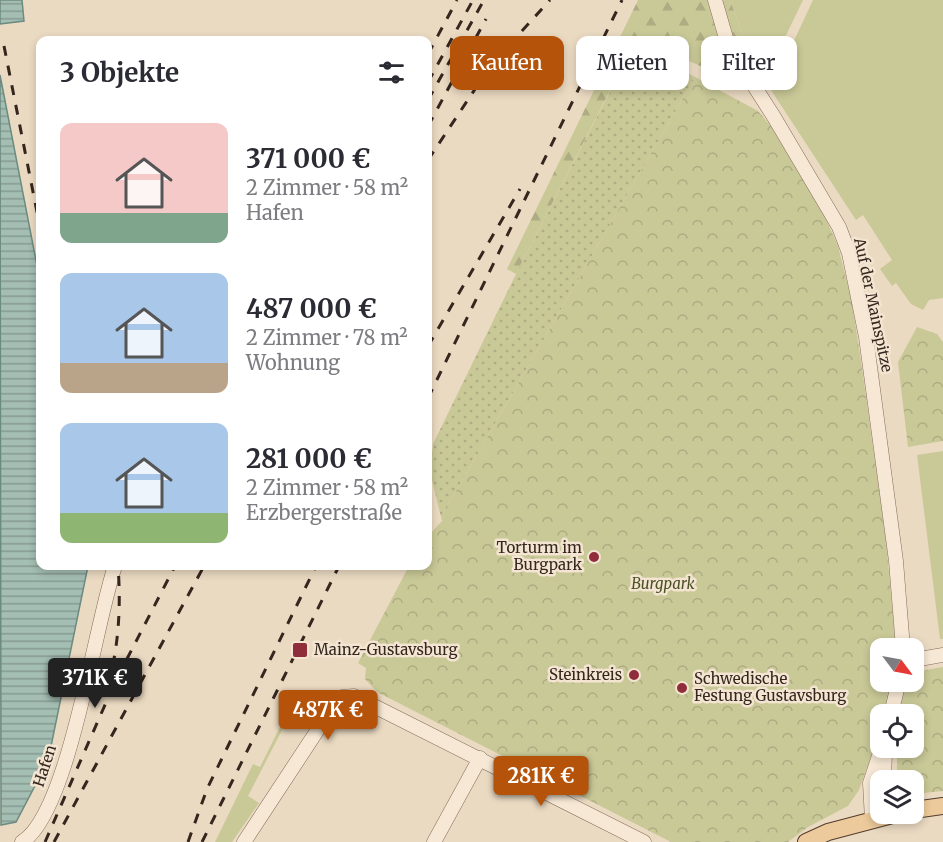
<!DOCTYPE html>
<html lang="de">
<meta charset="utf-8">
<style>
body{margin:0;font-family:Merriweather,serif;background:#f7f7f7;color:#2b2b33;height:100vh;display:flex;flex-direction:column;font-size:22px;white-space:nowrap}
*{box-sizing:border-box;margin:0}
p{font-size:20px;color:#7c7c81}
.icon{flex:none;width:33px;height:33px;fill:none;stroke:currentColor;stroke-width:2;stroke-linecap:round;stroke-linejoin:round}
.map{position:relative;flex:1;overflow:hidden}
.side{position:absolute;left:36px;top:36px;width:396px;height:534px;display:flex;flex-direction:column;background:#fff;border-radius:12px;box-shadow:0 3px 9px #0003}
.side>*{flex:none}
.banner{position:absolute;left:450px;top:36px;width:402px;height:54px;display:flex;gap:12px}
.needle{width:39px;rotate:122deg}
.fabs{position:absolute;left:870px;top:638px;display:grid;gap:12px}
.fabs a{display:grid;place-items:center;width:54px;height:54px;border-radius:12px;background:#fff;box-shadow:0 3px 9px #0003;font-size:30px}
.price{position:absolute;translate:-50% -51px;padding:0 14px;border-radius:6px;background:#b45309;color:#fff;font-size:20px;line-height:39px;filter:drop-shadow(0 2px 3px #0008)}
.price::after{content:'';position:absolute;left:50%;top:36px;width:18px;height:14px;margin-left:-9px;background:inherit;clip-path:polygon(0 0,100% 0,50% 100%)}
.price.on{background:#222;color:#fff}
ul{padding:0;list-style:none}
li{display:flex;align-items:center;gap:18px;height:150px;padding:0 24px}
li span{display:grid;place-items:center;flex:none;width:168px;height:120px;border-radius:12px;color:#555}
li>.icon{margin-inline-start:auto}
span .icon{width:72px;height:72px;fill:#fffc;stroke-width:1}
li b{font-size:26px}
h2{display:flex;justify-content:space-between;align-items:center;height:72px;padding:0 24px;font-size:26px}
.chip{padding:0 21px;border-radius:12px;background:#fff;box-shadow:0 3px 9px #0003;font-size:21px;line-height:54px}
.chip.on{background:#b45309;color:#fff}
.map>svg:first-child{display:block}
.grass{fill:#c9c897}
.forest{fill:url(#forest-firs)}
.park{fill:url(#park-crowns)}
.garden{fill:url(#garden-dots)}
.water{fill:url(#water-rules);stroke:#6c8b80;stroke-width:1.5}
.lines{fill:none;stroke-linecap:round;stroke-linejoin:round}
.minor-casing{stroke:#846b5a;stroke-width:15}
.major-casing{stroke:#523b2e;stroke-width:18}
.minor{stroke:#f7e8d5;stroke-width:14}
.major{stroke:#edca9b;stroke-width:16}
.rail{stroke:#35261e;stroke-width:3;stroke-dasharray:10 10;stroke-linecap:butt}
.poi-dot{fill:#902d3a;stroke:#f3e5d1;stroke-width:2}
.labels{text-anchor:middle;stroke-width:5;stroke-linejoin:round;paint-order:stroke}
.street-label{font-size:15px;fill:#35261e;stroke:#f3e5d1}
.poi-label{font-size:15px;fill:#35261e;stroke:#f3e5d1;text-anchor:end}
.park-label{font-size:15px;font-style:italic;fill:#4b5025;stroke:#f3e5d1}
</style>
<div class="map">
<svg width="943" height="842" viewBox="0 0 943 842">
<defs>
<pattern id="forest-firs" width="22" height="20" patternUnits="userSpaceOnUse" patternTransform="scale(1.5)"><rect width="22" height="20" fill="#c9c897"/><path d="M5 1l3.5 6h-7zM16 11l3.5 6h-7z" fill="#adac82"/></pattern>
<pattern id="park-crowns" width="20" height="18" patternUnits="userSpaceOnUse" patternTransform="scale(1.5)"><rect width="20" height="18" fill="#c9c897"/><path d="M2 6a3 3 0 1 1 6 0M12 15a3 3 0 1 1 6 0" fill="none" stroke="#adac82"/></pattern>
<pattern id="garden-dots" width="8" height="8" patternUnits="userSpaceOnUse" patternTransform="scale(1.5)"><rect width="8" height="8" fill="#c9c897"/><path d="M2 2h.1M6 6h.1" fill="none" stroke="#adac82" stroke-width="1.8" stroke-linecap="round"/></pattern>
<pattern id="water-rules" width="6" height="5" patternUnits="userSpaceOnUse" patternTransform="scale(1.5)"><rect width="6" height="5" fill="#a4beb3"/><path d="M0 2.5h6" fill="none" stroke="#869a91"/></pattern>
</defs>
<rect width="100%" height="100%" fill="#ebdac2"/>
<!-- grass -->
<g class="grass">
<polygon points="730,0 803,0 767,75 748,48"/>
<polygon points="813,0 943,0 943,298 929,300 923,310 911,304 896,283 892,286 880,269 892,260 863,215 856,220 771,90"/>
<polygon points="943,451 943,639 940,639 917,455"/>
<polygon points="297,700 314,707 306,718 293,709 248,796 259,803 232,842 215,842 253,764 260,767 290,707 293,708"/>
</g>
<!-- forest -->
<polygon class="forest" points="638,0 730,0 748,48 767,75 748,87 637,38 516,274 507,269"/>
<!-- park -->
<g class="park">
<polygon points="695,77 758,111 780,137 817,199 838,246 852,302 862,368 886,540 895,637 894,648 880,648 880,681 914,681 914,672 943,667 943,791 914,794 914,780 897,780 897,747 914,747 914,714 880,714 880,732 859,790 848,806 808,827 788,842 671,842 377,692 365,679 366,668 358,663 409,566 428,566 428,536 442,521 441,517"/>
<polygon points="917,327 937,334 943,342 943,441 908,447 898,362"/>
</g>
<!-- garden -->
<polygon class="garden" points="634,45 695,77 441,517 430,472 433,444 516,274"/>
<!-- water -->
<g class="water">
<polygon points="0,0 22,0 24,21 0,24"/>
<polygon points="0,75 40,281 40,566 88,566 48,761 16,822 1,825"/>
</g>
<g class="lines">
<defs>
<g id="minor">
<polyline points="715,0 728,45 774,117 839,227 849,253 866,337 896,561 903,648"/>
<polyline points="914,660 943,655"/>
<polyline points="891,714 899,681"/>
<polyline points="884,780 885,752"/>
<polyline points="872,819 870,783 882,747"/>
<path d="M 22,842 C 69,813 95,624 115,566"/>
<polyline points="244,842 334,705 342,697 354,696 644,842"/>
<polyline points="434,842 480,758"/>
</g>
<g id="major">
<polyline points="914,810 943,806"/>
<polyline points="806,842 828,832 900,813"/>
</g>
</defs>
<!-- minor casing -->
<use href="#minor" class="minor-casing"/>
<!-- major casing -->
<use href="#major" class="major-casing"/>
<!-- minor -->
<use href="#minor" class="minor"/>
<!-- major -->
<use href="#major" class="major"/>
<!-- rail -->
<g class="rail">
<polyline points="4,46 40,227"/>
<polyline points="428,54 457,0"/>
<polyline points="428,82 473,0"/>
<polyline points="428,100 484,0"/>
<polyline points="428,126 486,19"/>
<polyline points="428,160 491,65 550,0"/>
<polyline points="428,346 520,189"/>
<polyline points="428,398 622,0"/>
<path d="M 108,685 C 119,645 121,606 118,566"/>
<polyline points="45,842 115,682 175,566"/>
<polyline points="54,842 204,566"/>
<polyline points="188,842 207,789 316,566"/>
<polyline points="202,842 339,566"/>
</g>
</g>
<!-- markers -->
<g class="poi-dot">
<circle cx="594" cy="557" r="6"/>
<rect x="292" y="642" width="16" height="16" rx="3"/>
<circle cx="634" cy="675" r="6"/>
<circle cx="682" cy="688" r="6"/>
</g>
<g class="labels">
<!-- street labels -->
<g class="street-label">
<text transform="translate(873 305) rotate(78)" y="5">Auf der Mainspitze</text>
<text transform="translate(45 766) rotate(-72)" y="5">Hafen</text>
</g>
<!-- poi labels -->
<g class="poi-label">
<text x="582" y="553">Torturm im<tspan x="582" dy="17">Burgpark</tspan></text>
<text x="314" y="655" text-anchor="start">Mainz-Gustavsburg</text>
<text x="622" y="680">Steinkreis</text>
<text x="694" y="684" text-anchor="start">Schwedische<tspan x="694" dy="17">Festung Gustavsburg</tspan></text>
</g>
<!-- park labels -->
<g class="park-label">
<text x="663" y="589">Burgpark</text>
</g>
</g>
</svg>
<div class="fabs">
<a><svg class="needle" viewBox="-14 -14 28 28"><path d="M0-13l5 13h-10z" fill="#e53935"/><path d="M0 13l5-13h-10z" fill="#7c7c81"/></svg></a>
<a><svg class="icon" aria-label="locate" viewBox="0 0 24 24"><circle cx="12" cy="12" r="6"/><path d="M12 2v4M12 18v4M2 12h4M18 12h4"/></svg></a>
<a><svg class="icon" aria-label="layers" viewBox="0 0 24 24"><path d="M12 4l9 5-9 5-9-5zM3 14l9 5 9-5"/></svg></a>
</div>
<b class="price on" style="left:95px;top:709px">371K €</b>
<b class="price" style="left:328px;top:741px">487K €</b>
<b class="price" style="left:541px;top:807px">281K €</b>
<div class="banner">
<a class="chip on">Kaufen</a>
<a class="chip">Mieten</a>
<a class="chip">Filter</a>
</div>
<section class="side">
<h2>3 Objekte<svg class="icon" aria-label="filters" viewBox="0 0 24 24"><path d="M4 7h16M4 17h16"/><circle cx="9" cy="7" r="2"/><circle cx="15" cy="17" r="2"/></svg></h2>
<ul>
<li><span style="background:linear-gradient(#f6c9c9 75%,#7fa58c 0)"><svg class="icon" aria-label="home" viewBox="0 0 24 24"><path d="M3 11l9-7 9 7M6 9v11h12V9"/></svg></span><div><b>371 000 €</b><p>2 Zimmer · 58 m²</p><p>Hafen</p></div></li>
<li><span style="background:linear-gradient(#a9c7e8 75%,#b9a48a 0)"><svg class="icon" aria-label="home" viewBox="0 0 24 24"><path d="M3 11l9-7 9 7M6 9v11h12V9"/></svg></span><div><b>487 000 €</b><p>2 Zimmer · 78 m²</p><p>Wohnung</p></div></li>
<li><span style="background:linear-gradient(#a9c7e8 75%,#8fb573 0)"><svg class="icon" aria-label="home" viewBox="0 0 24 24"><path d="M3 11l9-7 9 7M6 9v11h12V9"/></svg></span><div><b>281 000 €</b><p>2 Zimmer · 58 m²</p><p>Erzbergerstraße</p></div></li>
</ul>
</section>
</div>
